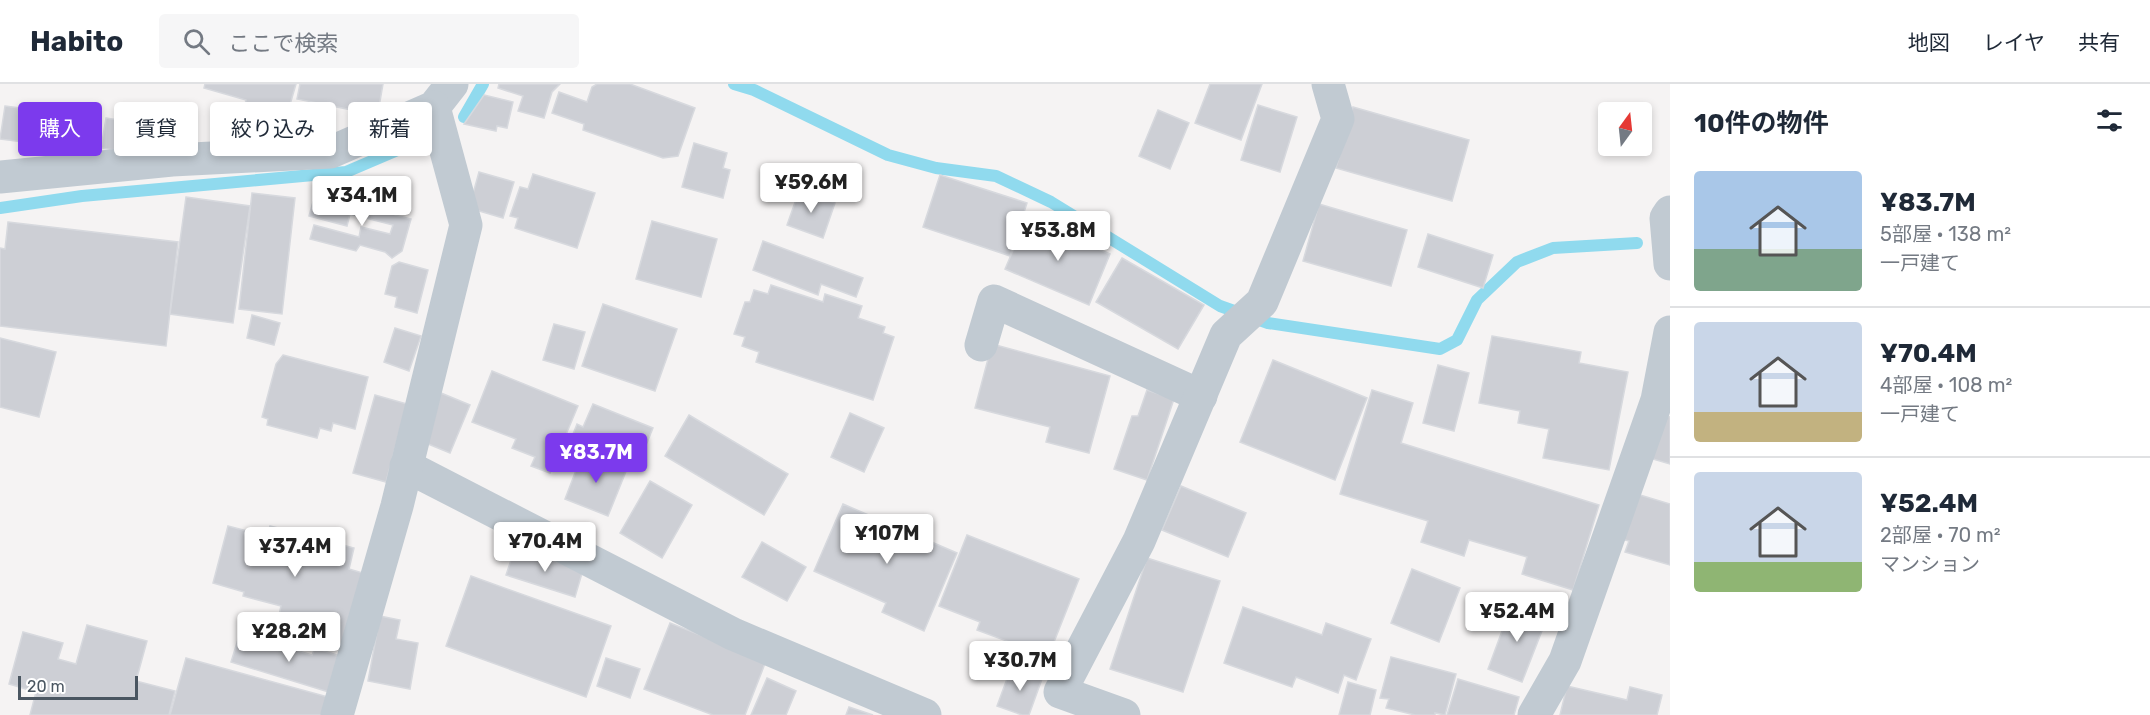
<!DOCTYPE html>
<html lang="ja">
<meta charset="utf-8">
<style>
body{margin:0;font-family:Rubik,"Noto Sans JP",sans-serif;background:#f6f6f7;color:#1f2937;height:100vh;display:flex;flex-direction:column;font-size:22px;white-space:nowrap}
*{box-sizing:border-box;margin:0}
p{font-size:20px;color:#747a83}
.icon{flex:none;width:33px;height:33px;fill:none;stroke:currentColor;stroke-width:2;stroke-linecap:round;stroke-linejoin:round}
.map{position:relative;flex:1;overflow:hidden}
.panel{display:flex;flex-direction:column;background:#fff;width:480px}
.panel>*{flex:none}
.top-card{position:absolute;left:18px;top:18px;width:570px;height:54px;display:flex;gap:12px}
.needle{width:39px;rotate:15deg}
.controls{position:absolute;left:1598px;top:18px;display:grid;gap:12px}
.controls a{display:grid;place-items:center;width:54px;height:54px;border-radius:6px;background:#fff;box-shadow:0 3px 9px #0003;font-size:30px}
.scale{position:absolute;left:18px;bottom:15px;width:120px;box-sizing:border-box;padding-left:6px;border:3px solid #4a5661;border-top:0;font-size:16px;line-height:21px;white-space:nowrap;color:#4a5661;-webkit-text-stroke:4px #fff;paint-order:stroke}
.price{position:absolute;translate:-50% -51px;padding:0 14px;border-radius:6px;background:#fff;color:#222;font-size:20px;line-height:39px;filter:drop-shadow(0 2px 3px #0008)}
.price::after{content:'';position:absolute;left:50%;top:36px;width:18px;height:14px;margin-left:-9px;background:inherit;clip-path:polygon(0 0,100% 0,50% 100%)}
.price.current{background:#7c3aed;color:#fff}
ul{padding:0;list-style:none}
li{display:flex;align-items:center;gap:18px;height:150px;padding:0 24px}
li+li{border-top:2px solid #e0e1e3}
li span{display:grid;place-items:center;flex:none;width:168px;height:120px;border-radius:6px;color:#555}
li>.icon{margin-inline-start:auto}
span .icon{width:72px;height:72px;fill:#fffc;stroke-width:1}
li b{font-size:26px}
h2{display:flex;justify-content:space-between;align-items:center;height:72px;padding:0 24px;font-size:26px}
.chip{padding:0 21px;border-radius:6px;background:#fff;box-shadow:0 3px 9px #0003;font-size:21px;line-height:54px}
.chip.current{background:#7c3aed;color:#fff}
header{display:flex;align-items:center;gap:36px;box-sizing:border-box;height:84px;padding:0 30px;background:#fff;border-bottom:2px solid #e0e1e3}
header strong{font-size:28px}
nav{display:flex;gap:33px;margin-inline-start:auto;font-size:21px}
.search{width:420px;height:54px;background:#f6f6f7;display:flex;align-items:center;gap:15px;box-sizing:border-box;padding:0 21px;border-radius:6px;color:#747a83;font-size:22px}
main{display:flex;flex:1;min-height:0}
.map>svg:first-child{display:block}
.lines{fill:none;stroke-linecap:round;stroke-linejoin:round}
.stream{stroke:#90daee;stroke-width:12}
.building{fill:#cdcfd5;stroke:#d7d9de;stroke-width:1.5}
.minor{stroke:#c1cad2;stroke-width:33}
</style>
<header>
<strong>Habito</strong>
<div class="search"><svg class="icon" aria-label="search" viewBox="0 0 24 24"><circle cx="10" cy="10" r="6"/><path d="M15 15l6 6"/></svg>ここで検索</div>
<nav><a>地図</a><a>レイヤ</a><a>共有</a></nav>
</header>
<main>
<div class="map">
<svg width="1670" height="631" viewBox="0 0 1670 631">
<rect width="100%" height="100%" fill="#f5f3f3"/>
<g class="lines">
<!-- stream -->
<g class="stream">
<polyline points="734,0 754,6 888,71 936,84 996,92 1051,118 1220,222 1268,239 1440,265 1457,256 1477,216 1517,178 1553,164 1637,159"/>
<polyline points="464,33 483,0"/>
<polyline points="0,124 82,112 346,88 428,53"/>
</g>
</g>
<!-- building -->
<g class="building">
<polygon points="205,0 296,0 285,38 244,26 246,16 204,4"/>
<polygon points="300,0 383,0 379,23 359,19 357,27 297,15"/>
<polygon points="499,0 560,0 552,8 544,34 518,27 523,12 498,4"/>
<polygon points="597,0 630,0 695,24 678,72 663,74 583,46 584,40 552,29 559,8 587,18 592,3"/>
<polygon points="1210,0 1262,0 1241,56 1195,39"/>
<polygon points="484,11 513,18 507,44 497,42 496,47 464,40"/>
<polygon points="1258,21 1297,33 1280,88 1241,76"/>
<polygon points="5,22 50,28 46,61 0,55"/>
<polygon points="1353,23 1469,56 1452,117 1336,84"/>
<polygon points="1158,26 1189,39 1170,85 1139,72"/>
<polygon points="56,29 100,36 96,70 52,64"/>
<polygon points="106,34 151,41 146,71 101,64"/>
<polygon points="694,59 727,69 723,84 730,86 723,114 682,103"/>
<polygon points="479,88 514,98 503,134 469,124"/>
<polygon points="533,90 595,109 577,164 515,144 518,134 510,132 520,103 528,105"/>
<polygon points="940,91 1027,119 1010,172 923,143"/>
<polygon points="799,107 835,119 823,154 787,141"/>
<polygon points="252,109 295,114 282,230 239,225"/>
<polygon points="186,113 250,122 233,239 170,230"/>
<polygon points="362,115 397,124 395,131 411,135 402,167 392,174 385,168 360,161 356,167 310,155 314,141 359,153 361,143 390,150 393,141 350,130 347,142 309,132 313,118 343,126 345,116 361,120"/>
<polygon points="1319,120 1407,146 1391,202 1303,177"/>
<polygon points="1027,134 1110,170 1089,221 1005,185"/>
<polygon points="652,137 717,155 701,213 636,195"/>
<polygon points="8,138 178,158 166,262 0,242 0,164 5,165"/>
<polygon points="1428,150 1493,171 1483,204 1418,183"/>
<polygon points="763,157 863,194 856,213 821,200 818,211 753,186"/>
<polygon points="1122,174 1204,221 1178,265 1096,218"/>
<polygon points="399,178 428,186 417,229 395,223 397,213 385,210 392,182"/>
<polygon points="771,201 823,218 825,210 862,222 858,234 885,243 883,249 894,253 873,316 756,278 759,268 742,262 745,253 734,250 745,218 750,218 754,206 768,210"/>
<polygon points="603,220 677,245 655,307 582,282"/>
<polygon points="252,231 280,239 274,261 247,254"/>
<polygon points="554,240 585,248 574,285 543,276"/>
<polygon points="395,244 421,252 409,287 384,278"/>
<polygon points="1492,252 1581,268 1579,279 1628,288 1609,386 1543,374 1549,345 1518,339 1520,327 1479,319"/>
<polygon points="0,254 56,268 39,333 0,323"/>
<polygon points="992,260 1110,292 1089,369 1046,358 1050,343 975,324"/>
<polygon points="283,271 368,293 355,345 333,339 331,347 320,344 317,354 267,341 268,335 262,333 276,280"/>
<polygon points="1273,276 1367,314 1335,396 1240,358"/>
<polygon points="1438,281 1469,289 1454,347 1423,339"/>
<polygon points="492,287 578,322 550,389 531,382 535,373 512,364 516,355 472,338"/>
<polygon points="1147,306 1174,315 1147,396 1114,385 1132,332 1138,332"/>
<polygon points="1372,306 1413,319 1401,359 1599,421 1573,506 1522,490 1527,473 1469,456 1464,472 1421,458 1428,437 1340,410"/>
<polygon points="441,309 470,321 450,369 421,357"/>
<polygon points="375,311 407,320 386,398 353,389"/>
<polygon points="593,320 653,344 636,386 569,360 577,340 583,343"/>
<polygon points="850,329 884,344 864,388 831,373"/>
<polygon points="1658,329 1670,333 1670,380 1646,373"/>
<polygon points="689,331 788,390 764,431 665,372"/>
<polygon points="583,368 627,385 608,432 565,415"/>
<polygon points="650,397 692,421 662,474 620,449"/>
<polygon points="1181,402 1246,429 1228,473 1162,446"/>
<polygon points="1630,408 1670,420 1670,481 1625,468 1629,457 1617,454"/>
<polygon points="843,420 957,469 924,547 882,528 886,519 814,487"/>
<polygon points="228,442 267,452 270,442 354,464 349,485 366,490 346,564 313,555 316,542 279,531 281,522 243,512 244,508 213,499"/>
<polygon points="967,451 1079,495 1052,563 1043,560 1036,568 977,546 980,538 939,522"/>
<polygon points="762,458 806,483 787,517 742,493"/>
<polygon points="515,464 583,486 575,513 506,491"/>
<polygon points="1147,474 1220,497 1183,608 1110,585"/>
<polygon points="1412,485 1460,504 1439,558 1391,539"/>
<polygon points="471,492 611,542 586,613 446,562"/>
<polygon points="1512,520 1547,534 1522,598 1488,585"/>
<polygon points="1243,523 1322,551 1326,539 1371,555 1356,596 1344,591 1338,609 1296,593 1292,603 1224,579"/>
<polygon points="380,532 400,536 396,555 418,559 410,605 368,597"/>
<polygon points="670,539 766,577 745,631 713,631 644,605"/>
<polygon points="87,541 147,557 136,597 175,607 169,631 30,631 36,608 9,600 23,548 63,559 58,575 76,580"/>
<polygon points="240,549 312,571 315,564 343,573 332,609 231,578"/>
<polygon points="1391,573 1456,590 1445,631 1435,629 1435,631 1415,631 1386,624 1389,615 1380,614"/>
<polygon points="186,574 328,613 323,631 170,631"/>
<polygon points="606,574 640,585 630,614 597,602"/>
<polygon points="1011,584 1042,595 1029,631 1022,631 997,622"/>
<polygon points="767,594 796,607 786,631 751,631"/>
<polygon points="1458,595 1519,613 1514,631 1447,631"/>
<polygon points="1348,598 1376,606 1370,631 1339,631"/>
<polygon points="1567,602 1627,616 1630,603 1662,611 1657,631 1560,631"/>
<polygon points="849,623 873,631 846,631"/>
</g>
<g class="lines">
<!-- minor -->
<g class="minor">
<polyline points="0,93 172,76 331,68 434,23 452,0"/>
<polyline points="1670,128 1666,134 1670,180"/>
<polyline points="981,261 994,217 1201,312"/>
<polyline points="406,382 733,550 925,631"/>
<polyline points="337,631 397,422 466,141 434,23"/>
<polyline points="1124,631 1060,608 1139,457 1226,251 1262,218 1338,35 1328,0"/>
<polyline points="1534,631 1565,577 1657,316 1670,248"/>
</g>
</g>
</svg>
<div class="controls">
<a><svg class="needle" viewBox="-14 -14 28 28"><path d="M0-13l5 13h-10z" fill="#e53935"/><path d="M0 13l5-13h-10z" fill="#747a83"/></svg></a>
</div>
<div class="scale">20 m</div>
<b class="price" style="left:811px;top:130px">¥59.6M</b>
<b class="price" style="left:362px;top:143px">¥34.1M</b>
<b class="price" style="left:1058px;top:178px">¥53.8M</b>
<b class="price current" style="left:596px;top:400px">¥83.7M</b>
<b class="price" style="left:887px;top:481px">¥107M</b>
<b class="price" style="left:545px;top:489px">¥70.4M</b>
<b class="price" style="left:295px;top:494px">¥37.4M</b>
<b class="price" style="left:1517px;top:559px">¥52.4M</b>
<b class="price" style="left:289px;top:579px">¥28.2M</b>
<b class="price" style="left:1020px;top:608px">¥30.7M</b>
<div class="top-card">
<a class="chip current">購入</a>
<a class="chip">賃貸</a>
<a class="chip">絞り込み</a>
<a class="chip">新着</a>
</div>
</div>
<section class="panel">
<h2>10件の物件<svg class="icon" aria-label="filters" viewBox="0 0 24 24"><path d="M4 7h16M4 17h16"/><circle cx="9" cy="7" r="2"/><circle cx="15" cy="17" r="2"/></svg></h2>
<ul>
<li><span style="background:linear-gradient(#a9c7e8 65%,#7fa58c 0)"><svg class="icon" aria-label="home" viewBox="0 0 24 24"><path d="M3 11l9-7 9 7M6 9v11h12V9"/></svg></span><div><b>¥83.7M</b><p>5部屋 · 138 m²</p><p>一戸建て</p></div></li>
<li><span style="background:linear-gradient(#c9d6e8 75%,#c2b280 0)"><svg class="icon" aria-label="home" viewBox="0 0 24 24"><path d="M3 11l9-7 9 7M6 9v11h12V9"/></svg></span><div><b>¥70.4M</b><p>4部屋 · 108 m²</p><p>一戸建て</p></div></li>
<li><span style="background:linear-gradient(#c9d6e8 75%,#8fb573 0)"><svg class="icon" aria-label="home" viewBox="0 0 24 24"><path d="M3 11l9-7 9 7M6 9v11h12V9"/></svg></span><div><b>¥52.4M</b><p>2部屋 · 70 m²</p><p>マンション</p></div></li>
</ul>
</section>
</main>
